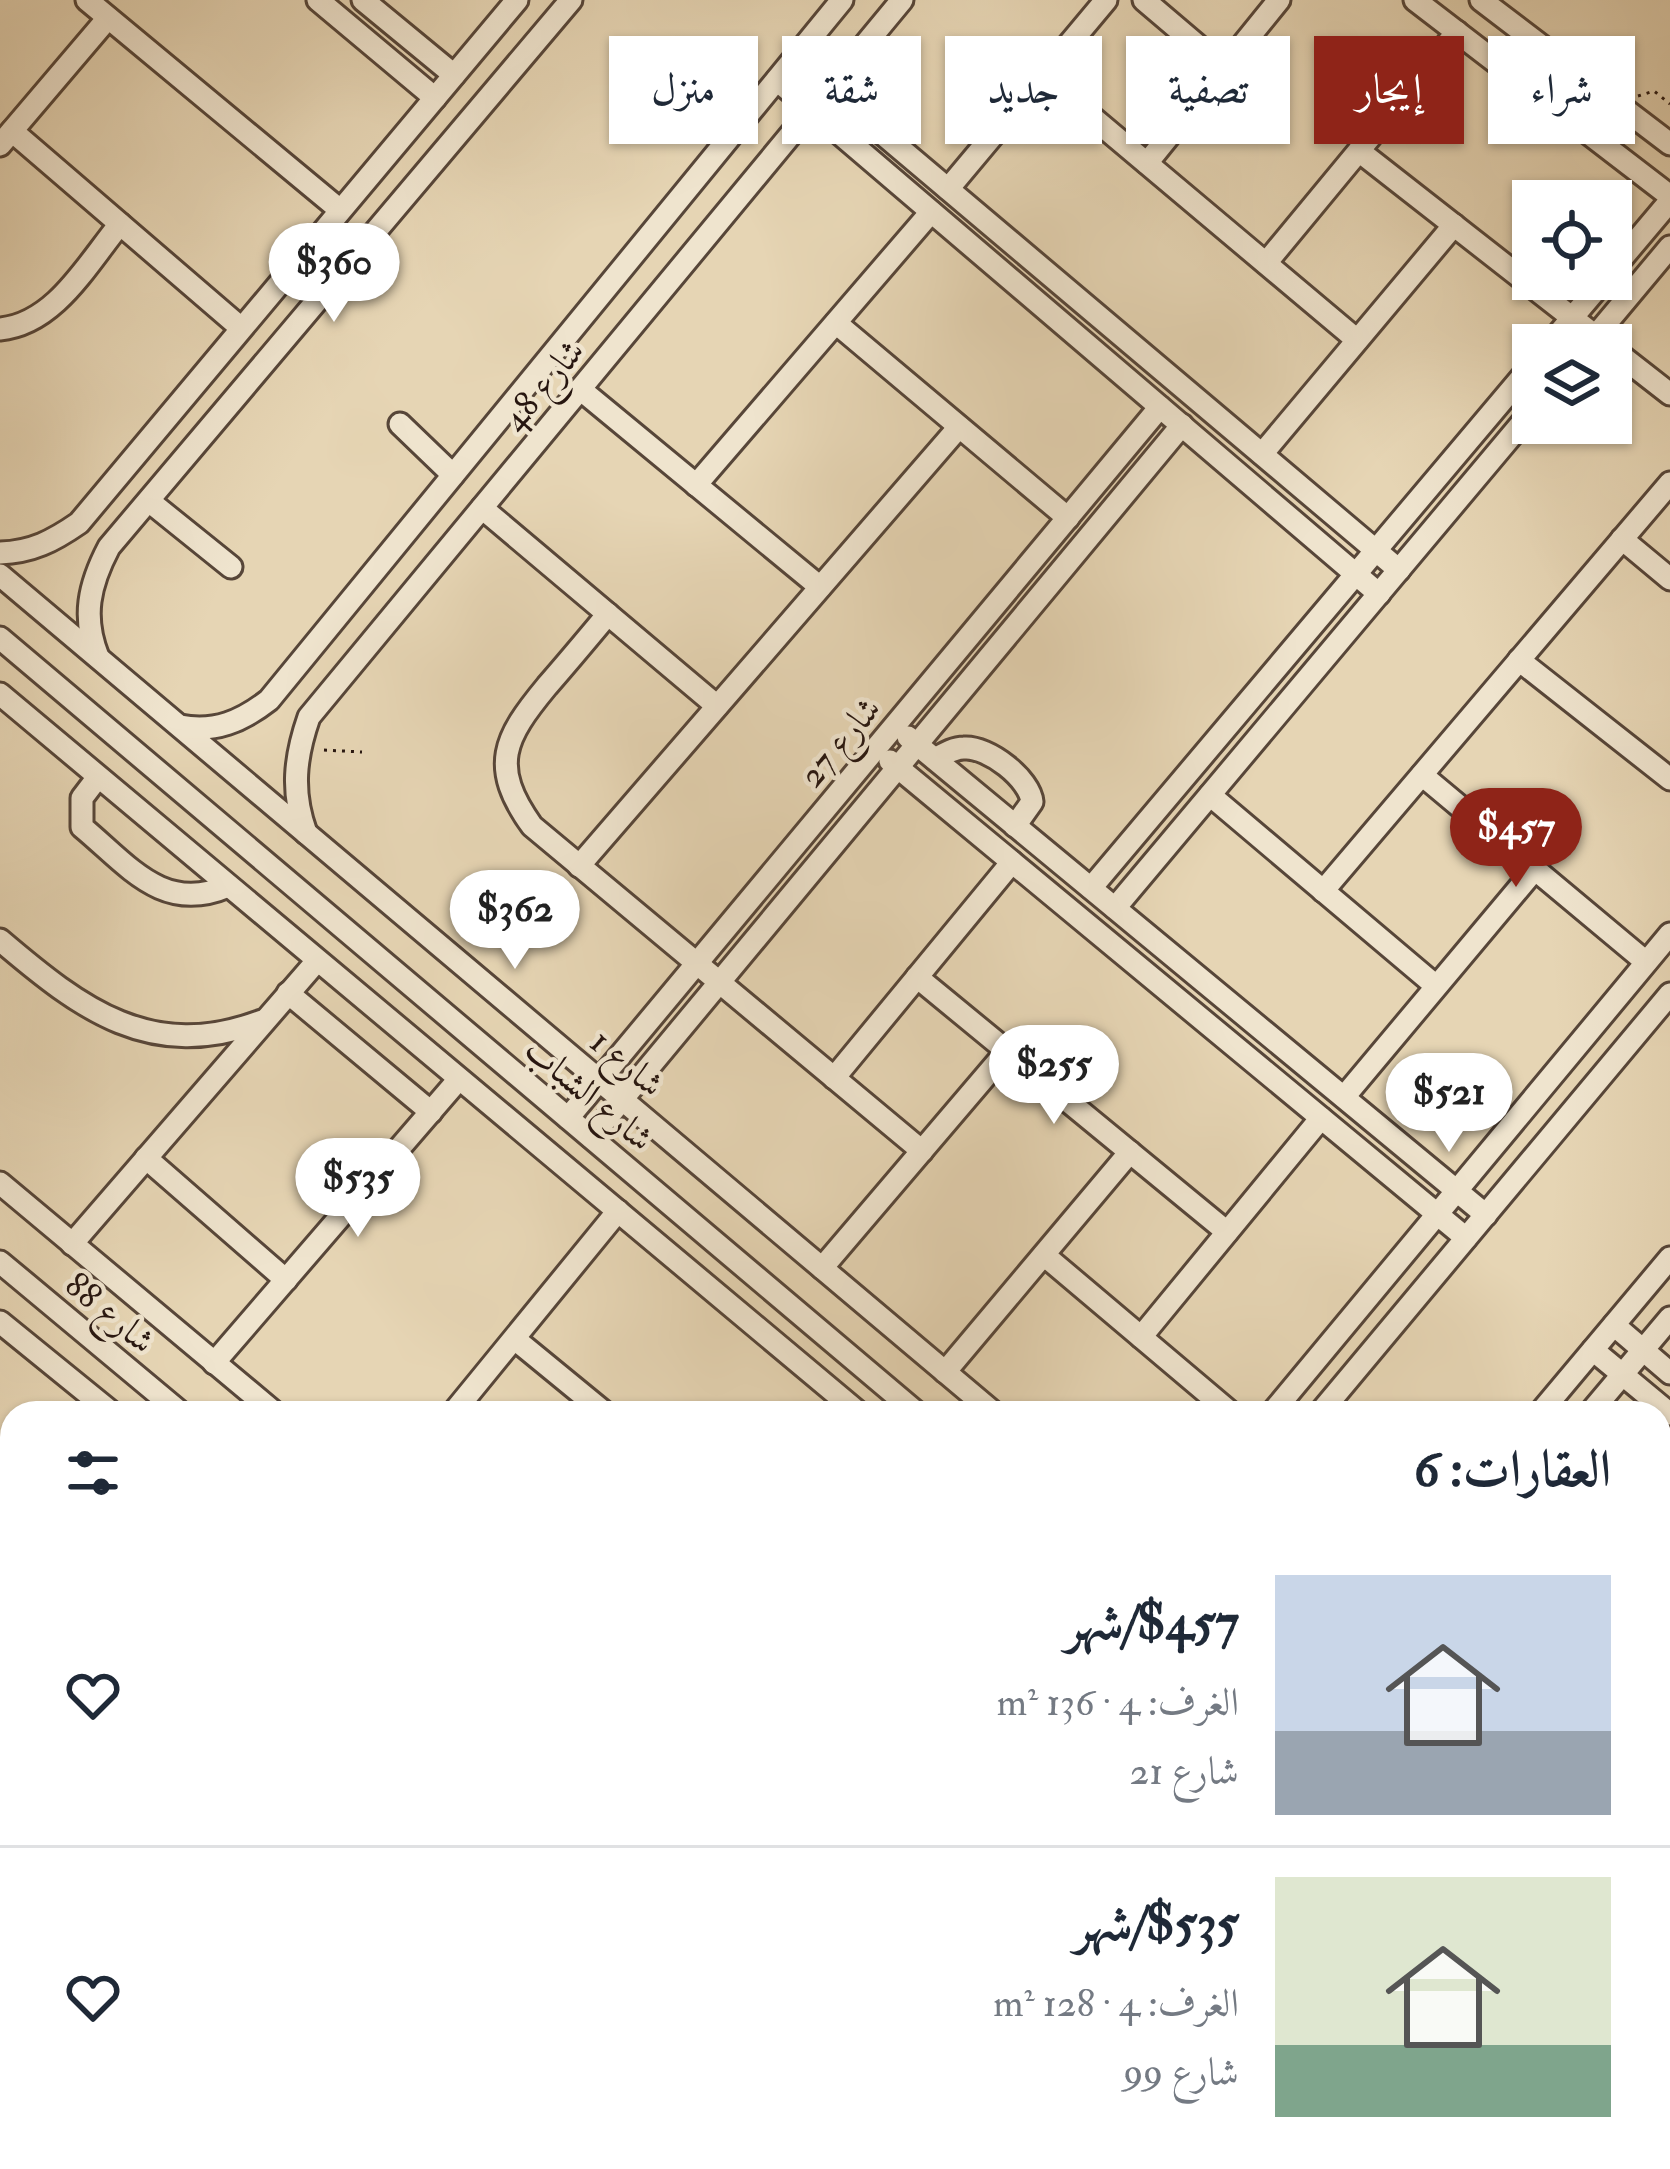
<!DOCTYPE html>
<html lang="ar">
<meta charset="utf-8">
<style>
body{margin:0;font-family:"IM FELL Double Pica",Amiri,serif;background:#f2f2f3;color:#1f2937;direction:rtl;height:100vh;display:flex;flex-direction:column;font-size:45px;white-space:nowrap}
*{box-sizing:border-box;margin:0}
p{font-size:39px;color:#747a83}
.icon{flex:none;width:66px;height:66px;fill:none;stroke:currentColor;stroke-width:2;stroke-linecap:round;stroke-linejoin:round}
.map{position:relative;flex:1;overflow:hidden;direction:ltr}
.drawer{position:absolute;left:0px;top:1401px;width:1671px;height:768px;display:flex;flex-direction:column;background:#fff;border-radius:36px 36px 0 0;box-shadow:0 3px 9px #0004;direction:rtl}
.drawer>*{flex:none}
.hud{position:absolute;left:36px;top:36px;width:1599px;height:108px;direction:rtl;display:flex;gap:24px}
.tools{position:absolute;left:1512px;top:180px;display:grid;gap:24px}
.tools a{display:grid;place-items:center;width:120px;height:120px;border-radius:0px;background:#fff;box-shadow:0 3px 9px #0004;font-size:60px}
.price{position:absolute;translate:-50% -102px;padding:0 27px;border-radius:42px;background:#fff;color:#222;font-size:39px;line-height:78px;filter:drop-shadow(0 3px 6px #0008)}
.price::after{content:'';position:absolute;left:50%;top:72px;width:36px;height:27px;margin-left:-18px;background:inherit;clip-path:polygon(0 0,100% 0,50% 100%)}
.price.on{background:#8f2418;color:#fff}
ul{padding:0;list-style:none}
li{display:flex;align-items:center;gap:36px;height:300px;padding:0 60px}
li+li{border-top:3px solid #e0e1e3}
li span{display:grid;place-items:center;flex:none;width:336px;height:240px;border-radius:0px;color:#555}
li>.icon{margin-inline-start:auto}
span .icon{width:144px;height:144px;fill:#fffc;stroke-width:1}
li b{font-size:51px}
h2{display:flex;justify-content:space-between;align-items:center;height:144px;padding:0 60px;font-size:51px}
.pill{padding:0 42px;border-radius:0px;background:#fff;box-shadow:0 3px 9px #0004;font-size:42px;line-height:108px}
.pill.on{background:#8f2418;color:#fff}
.map>svg:first-child{display:block}
.lines{fill:none;stroke-linecap:round;stroke-linejoin:round}
.minor-casing{stroke:#574639;stroke-width:27}
.path{stroke:#271610;stroke-width:3;stroke-dasharray:3 6;stroke-linecap:butt}
.minor{stroke:#efe4ce;stroke-width:21}
.labels{text-anchor:middle;stroke-width:9;stroke-linejoin:round;paint-order:stroke}
.street-label{font-size:36px;fill:#271610;stroke:#efe4ce}
</style>
<div class="map">
<svg width="1670" height="2169" viewBox="0 0 1670 2169">
<rect width="100%" height="100%" fill="#e6d5b4"/>
<filter id="stains"><feTurbulence type="fractalNoise" baseFrequency=".00167" numOctaves="4"/><feColorMatrix values="0 0 0 0 .2 0 0 0 0 .09 0 0 0 0 .02 0 0 0 .5 -.17"/></filter>
<radialGradient id="worn" r=".72"><stop offset=".6" stop-color="#630" stop-opacity="0"/><stop offset="1" stop-color="#630" stop-opacity=".3"/></radialGradient>
<g class="lines">
<defs>
<g id="minor">
<polyline points="87,0 340,210"/>
<polyline points="318,0 435,98"/>
<polyline points="363,0 454,75"/>
<polyline points="1144,0 1224,68"/>
<polyline points="1415,0 1670,196"/>
<polyline points="1481,0 1670,144"/>
<polyline points="794,59 1399,570"/>
<polyline points="1043,76 1357,340"/>
<polyline points="777,80 1379,594"/>
<polyline points="12,131 241,328"/>
<polyline points="0,145 108,18"/>
<polyline points="1359,151 1607,345"/>
<polyline points="1147,163 1279,0"/>
<polyline points="948,189 1106,0"/>
<polyline points="1266,263 1457,32"/>
<polyline points="1611,271 1670,201"/>
<polyline points="836,323 1068,518"/>
<path d="M 0,329 C 55,324 87,264 120,224"/>
<polyline points="1549,345 1605,279"/>
<polyline points="1588,345 1670,247"/>
<polyline points="1611,348 1670,394"/>
<polyline points="580,389 820,587"/>
<polyline points="400,424 453,475"/>
<polyline points="1262,454 1454,225"/>
<polyline points="696,485 931,212"/>
<polyline points="149,501 231,567"/>
<polyline points="482,508 717,706"/>
<polyline points="1622,539 1670,579"/>
<path d="M 0,553 C 32,552 53,541 79,523 L 517,0"/>
<polyline points="0,575 994,1413"/>
<path d="M 608,614 C 588,638 568,662 547,686 C 504,738 489,766 532,826 L 922,1151"/>
<polyline points="0,638 917,1413"/>
<path d="M 98,657 C 82,617 89,585 109,547 L 571,0"/>
<polyline points="1519,660 1670,779"/>
<polyline points="0,694 859,1413"/>
<path d="M 180,726 C 215,733 242,721 269,700 L 842,0"/>
<polyline points="908,737 1486,1215"/>
<path d="M 935,759 C 944,754 953,748 964,748 C 988,746 1030,779 1032,802 L 1015,826"/>
<polyline points="890,761 1466,1238"/>
<polyline points="1422,775 1646,962"/>
<path d="M 98,777 L 82,798 L 82,827 C 129,866 163,914 228,886"/>
<polyline points="1210,795 1436,986"/>
<path d="M 306,833 C 291,792 295,757 309,717 L 902,0"/>
<polyline points="579,866 959,427"/>
<polyline points="1091,888 1533,364"/>
<polyline points="1323,891 1670,483"/>
<polyline points="1115,908 1533,410"/>
<path d="M 0,940 C 81,1009 151,1063 262,1021"/>
<polyline points="917,977 1227,1232"/>
<polyline points="288,993 431,1112"/>
<polyline points="834,1078 1012,862"/>
<polyline points="1344,1097 1535,869"/>
<polyline points="568,1118 1160,407"/>
<polyline points="591,1137 1182,425"/>
<polyline points="146,1158 286,1280"/>
<polyline points="0,1183 275,1413"/>
<polyline points="72,1244 316,962"/>
<polyline points="1044,1255 1231,1413"/>
<polyline points="0,1262 181,1413"/>
<polyline points="822,1268 1007,1051"/>
<polyline points="0,1322 112,1413"/>
<polyline points="1614,1325 1670,1373"/>
<polyline points="1141,1337 1321,1118"/>
<polyline points="516,1340 605,1413"/>
<polyline points="1593,1350 1670,1414"/>
<polyline points="214,1363 459,1079"/>
<polyline points="945,1372 1130,1152"/>
<polyline points="453,1413 618,1211"/>
<polyline points="1272,1413 1670,934"/>
<polyline points="1320,1413 1670,994"/>
<polyline points="1540,1413 1670,1258"/>
<polyline points="1590,1413 1670,1318"/>
<polyline points="1659,1564 1670,1550"/>
<polyline points="1659,1597 1670,1606"/>
<polyline points="0,1635 12,1679"/>
<polyline points="0,1707 12,1752"/>
<polyline points="1659,1761 1670,1748"/>
<polyline points="1659,1974 1670,1983"/>
<polyline points="1659,2039 1670,2049"/>
<polyline points="1659,2093 1670,2103"/>
<polyline points="0,2094 12,2104"/>
<polyline points="0,2129 12,2139"/>
<polyline points="1659,2130 1670,2135"/>
<polyline points="34,2157 49,2169"/>
<polyline points="77,2157 91,2169"/>
<polyline points="143,2157 147,2169"/>
<polyline points="1002,2157 1016,2169"/>
<polyline points="1068,2157 1082,2169"/>
<polyline points="1156,2157 1169,2169"/>
<polyline points="1621,2157 1622,2169"/>
<polyline points="1312,2169 1322,2157"/>
<polyline points="1657,2169 1670,2165"/>
</g>
</defs>
<!-- minor casing -->
<use href="#minor" class="minor-casing"/>
<!-- path -->
<g class="path">
<polyline points="1638,96 1654,91 1670,104"/>
<polyline points="324,750 362,752"/>
</g>
<!-- minor -->
<use href="#minor" class="minor"/>
</g>
<g class="labels">
<!-- street labels -->
<g class="street-label">
<text transform="translate(542 384) rotate(-50)" y="13">شارع 48</text>
<text transform="translate(839 741) rotate(-50)" y="13">شارع 27</text>
<text transform="translate(628 1062) rotate(40)" y="13">شارع 1</text>
<text transform="translate(590 1093) rotate(40)" y="13">شارع الشباب</text>
<text transform="translate(111 1312) rotate(40)" y="13">شارع 88</text>
</g>
</g>
<rect width="100%" height="100%" filter="url(#stains)"/>
<rect width="100%" height="100%" fill="url(#worn)"/>
</svg>
<div class="tools">
<a><svg class="icon" aria-label="locate" viewBox="0 0 24 24"><circle cx="12" cy="12" r="6"/><path d="M12 2v4M12 18v4M2 12h4M18 12h4"/></svg></a>
<a><svg class="icon" aria-label="layers" viewBox="0 0 24 24"><path d="M12 4l9 5-9 5-9-5zM3 14l9 5 9-5"/></svg></a>
</div>
<b class="price" style="left:334px;top:325px">$360</b>
<b class="price on" style="left:1516px;top:890px">$457</b>
<b class="price" style="left:515px;top:972px">$362</b>
<b class="price" style="left:1054px;top:1127px">$255</b>
<b class="price" style="left:1449px;top:1155px">$521</b>
<b class="price" style="left:358px;top:1240px">$535</b>
<div class="hud">
<a class="pill">شراء</a>
<a class="pill on">إيجار</a>
<a class="pill">تصفية</a>
<a class="pill">جديد</a>
<a class="pill">شقة</a>
<a class="pill">منزل</a>
</div>
<section class="drawer">
<h2>العقارات: 6<svg class="icon" aria-label="filters" viewBox="0 0 24 24"><path d="M4 7h16M4 17h16"/><circle cx="9" cy="7" r="2"/><circle cx="15" cy="17" r="2"/></svg></h2>
<ul>
<li><span style="background:linear-gradient(#c9d6e8 65%,#9aa5b1 0)"><svg class="icon" aria-label="home" viewBox="0 0 24 24"><path d="M3 11l9-7 9 7M6 9v11h12V9"/></svg></span><div><b>$457/شهر</b><p>الغرف: 4 · 136 m²</p><p>شارع 21</p></div><svg class="icon" aria-label="heart" viewBox="0 0 24 24"><path d="M12 20l-8-8c-3-5 5-10 8-4 3-6 11-1 8 4z"/></svg></li>
<li><span style="background:linear-gradient(#dfe7d0 70%,#7fa58c 0)"><svg class="icon" aria-label="home" viewBox="0 0 24 24"><path d="M3 11l9-7 9 7M6 9v11h12V9"/></svg></span><div><b>$535/شهر</b><p>الغرف: 4 · 128 m²</p><p>شارع 99</p></div><svg class="icon" aria-label="heart" viewBox="0 0 24 24"><path d="M12 20l-8-8c-3-5 5-10 8-4 3-6 11-1 8 4z"/></svg></li>
</ul>
</section>
</div>
